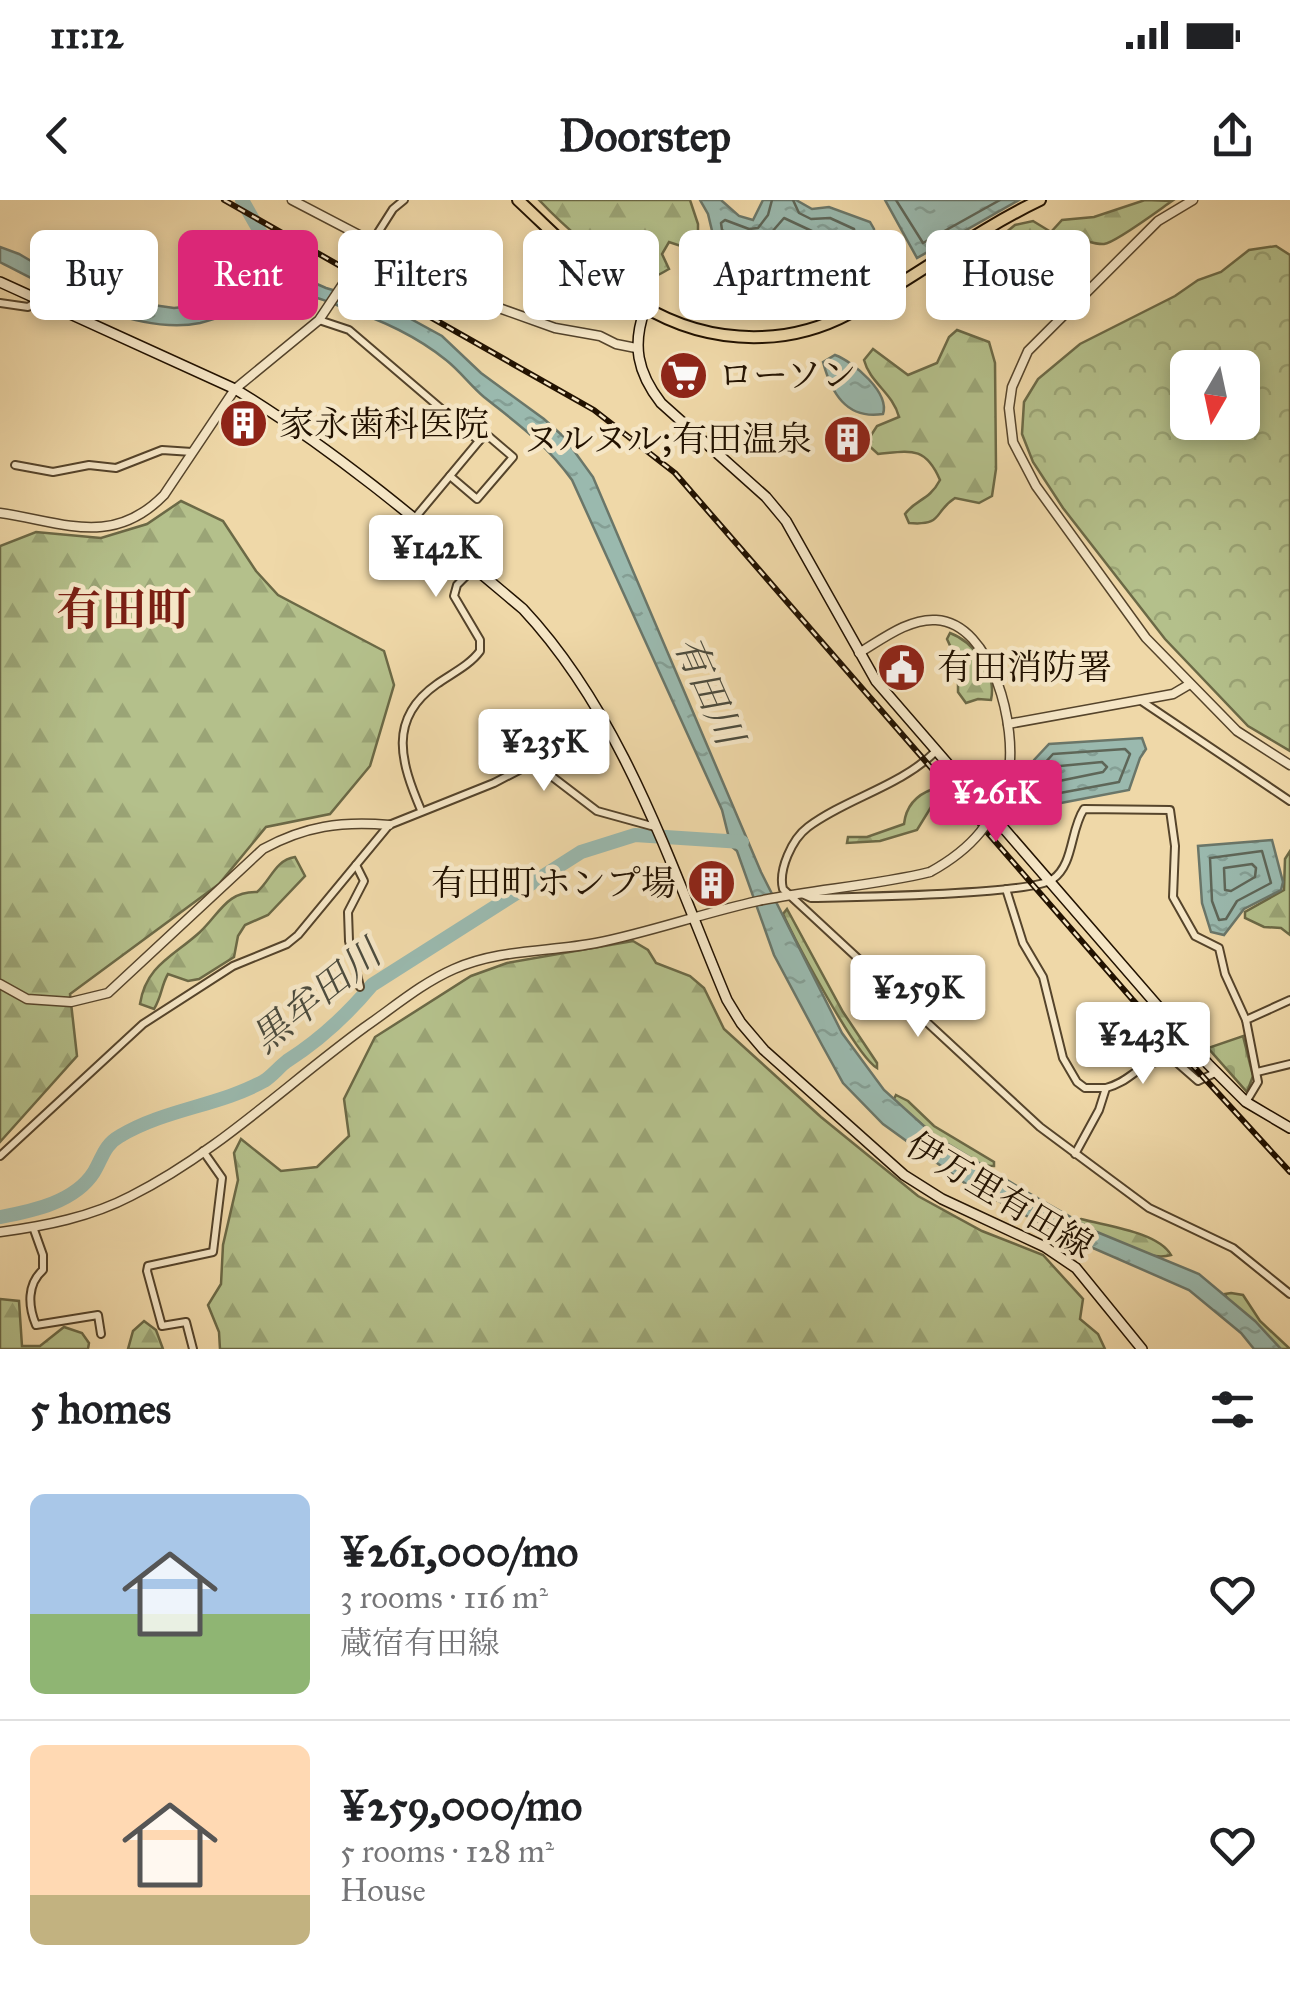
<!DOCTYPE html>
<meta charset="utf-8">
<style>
body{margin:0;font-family:"IM FELL Great Primer","Noto Serif JP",serif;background:#f6f6f6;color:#202124;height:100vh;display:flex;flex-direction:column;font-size:38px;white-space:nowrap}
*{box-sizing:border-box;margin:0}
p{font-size:32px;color:#757577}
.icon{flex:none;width:55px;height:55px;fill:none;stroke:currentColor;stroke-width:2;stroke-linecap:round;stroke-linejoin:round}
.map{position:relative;height:1149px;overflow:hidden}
.drawer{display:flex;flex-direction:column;background:#fff;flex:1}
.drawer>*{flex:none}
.top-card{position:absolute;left:30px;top:30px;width:1230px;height:90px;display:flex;gap:20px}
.needle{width:65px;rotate:189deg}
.tools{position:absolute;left:1170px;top:150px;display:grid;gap:20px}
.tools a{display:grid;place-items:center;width:90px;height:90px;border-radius:15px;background:#fff;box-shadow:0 5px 15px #0003;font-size:50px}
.price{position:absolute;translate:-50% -85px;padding:0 22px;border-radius:10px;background:#fff;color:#222;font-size:32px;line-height:65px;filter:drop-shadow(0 2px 5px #0008)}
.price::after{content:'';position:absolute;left:50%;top:60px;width:30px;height:22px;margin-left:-15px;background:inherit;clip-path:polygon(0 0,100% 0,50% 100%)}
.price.active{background:#db2777;color:#fff}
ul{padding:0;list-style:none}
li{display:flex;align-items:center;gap:30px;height:250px;padding:0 30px}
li+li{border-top:2px solid #e0e0e0}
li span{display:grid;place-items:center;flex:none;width:280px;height:200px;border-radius:15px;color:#555}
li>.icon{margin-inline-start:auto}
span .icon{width:120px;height:120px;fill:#fffc;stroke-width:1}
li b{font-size:42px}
h2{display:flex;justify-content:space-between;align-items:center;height:120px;padding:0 30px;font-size:42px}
.chip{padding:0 35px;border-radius:15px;background:#fff;box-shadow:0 5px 15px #0003;font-size:35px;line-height:90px}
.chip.active{background:#db2777;color:#fff}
.status{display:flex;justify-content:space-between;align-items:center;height:70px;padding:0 50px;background:#fff;direction:ltr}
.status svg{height:28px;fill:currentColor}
header{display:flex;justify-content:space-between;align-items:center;height:130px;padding:0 30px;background:#fff;font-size:45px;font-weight:800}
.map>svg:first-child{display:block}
.forest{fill:url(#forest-firs);stroke:#6b6946;stroke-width:2.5}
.cemetery{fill:url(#cemetery-stones);stroke:#6b6946;stroke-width:2.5}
.park{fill:url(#park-crowns);stroke:#6b6946;stroke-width:2.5;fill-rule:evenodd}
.water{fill:url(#water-ripples);stroke:#6a7669;stroke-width:2.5}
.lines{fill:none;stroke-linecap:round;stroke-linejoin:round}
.shore{stroke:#5e6658;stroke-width:2.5}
.river{stroke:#9ab9ae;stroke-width:14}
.minor-casing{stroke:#55442b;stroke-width:10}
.tertiary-casing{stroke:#55442b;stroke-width:11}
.secondary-casing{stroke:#221201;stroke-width:12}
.trunk-casing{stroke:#221201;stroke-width:14}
.minor{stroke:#f5e6c6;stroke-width:6}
.tertiary{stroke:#f5e6c6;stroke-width:8}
.secondary{stroke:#f5e6c6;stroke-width:9}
.trunk{stroke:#efd8a8;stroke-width:10}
.rail-casing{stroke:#221201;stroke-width:6}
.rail{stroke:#f5e6c6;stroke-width:2.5;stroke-dasharray:8;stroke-linecap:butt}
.tertiary-bridge-casing{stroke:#55442b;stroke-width:11;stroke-linecap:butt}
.tertiary-bridge{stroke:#f5e6c6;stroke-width:8}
.labels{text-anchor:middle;stroke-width:9;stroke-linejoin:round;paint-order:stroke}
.poi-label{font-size:35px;fill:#221201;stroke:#f5e6c6;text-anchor:start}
.street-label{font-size:35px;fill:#221201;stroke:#f5e6c6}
.water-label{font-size:38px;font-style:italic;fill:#4c4c3e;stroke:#f5e6c6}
.district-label{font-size:45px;font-weight:bold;fill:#7a1f14;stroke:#f5e6c6}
</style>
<div class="status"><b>11:12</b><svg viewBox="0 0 49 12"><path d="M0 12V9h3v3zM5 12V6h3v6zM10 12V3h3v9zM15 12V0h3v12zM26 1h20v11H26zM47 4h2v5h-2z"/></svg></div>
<header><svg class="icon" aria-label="back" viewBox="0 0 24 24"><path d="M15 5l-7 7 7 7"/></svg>Doorstep<svg class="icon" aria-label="share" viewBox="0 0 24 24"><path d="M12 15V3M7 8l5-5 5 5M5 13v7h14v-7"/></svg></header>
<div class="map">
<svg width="1290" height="1149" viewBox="0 0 1290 1149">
<defs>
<pattern id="forest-firs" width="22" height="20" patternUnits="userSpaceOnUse" patternTransform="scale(2.5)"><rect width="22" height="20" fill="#b4c08b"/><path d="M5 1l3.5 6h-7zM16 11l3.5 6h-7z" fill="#9aa476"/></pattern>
<pattern id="cemetery-stones" width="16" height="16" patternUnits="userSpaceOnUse" patternTransform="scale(2.5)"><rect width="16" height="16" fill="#b4c08b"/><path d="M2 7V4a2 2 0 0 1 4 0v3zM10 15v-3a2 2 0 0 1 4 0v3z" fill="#9aa476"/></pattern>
<pattern id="park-crowns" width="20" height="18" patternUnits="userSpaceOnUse" patternTransform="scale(2.5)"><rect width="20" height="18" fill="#b4c08b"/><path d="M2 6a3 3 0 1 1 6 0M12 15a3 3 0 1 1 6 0" fill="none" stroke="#9aa476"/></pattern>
<pattern id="water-ripples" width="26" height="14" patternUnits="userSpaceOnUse" patternTransform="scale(2.5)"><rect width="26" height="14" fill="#9ab9ae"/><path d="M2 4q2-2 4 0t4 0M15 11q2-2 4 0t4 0" fill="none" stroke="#849e94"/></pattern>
</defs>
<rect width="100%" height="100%" fill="#efd8a8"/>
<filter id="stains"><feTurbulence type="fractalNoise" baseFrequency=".002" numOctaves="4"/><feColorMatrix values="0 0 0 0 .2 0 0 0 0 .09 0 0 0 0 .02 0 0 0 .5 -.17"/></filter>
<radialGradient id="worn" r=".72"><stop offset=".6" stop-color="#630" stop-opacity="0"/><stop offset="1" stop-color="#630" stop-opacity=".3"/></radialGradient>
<!-- forest -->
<g class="forest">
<path d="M 539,0 L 690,0 L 698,24 L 698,47 L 687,48 L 669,42 L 662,54 L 669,69 C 660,74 650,81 639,79 C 617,76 556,18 539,0 Z"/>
<path d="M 1145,0 L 1172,1 C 1159,10 1115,43 1104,44 C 1089,45 1080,34 1065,41 L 1062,50 L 1070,75 L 1053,100 L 1036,110 C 1007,107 969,103 954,77 L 955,63 L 963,57 L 993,43 L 1015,25 L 1033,21 L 1051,32 L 1062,20 L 1094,17 Z"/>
<path d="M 957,130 L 989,142 L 995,163 L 996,269 L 992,296 L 979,303 L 955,298 C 933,312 944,326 909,323 L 905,314 C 916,299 929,301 940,280 C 925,245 909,251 878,254 L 866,243 L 877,226 L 899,217 C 893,193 870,183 864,160 L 873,149 L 908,175 L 937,163 L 949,137 Z"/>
<polygon points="181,301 223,321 256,371 278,395 384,451 394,485 370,566 330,614 266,627 219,684 70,794 77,856 0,942 0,346 36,332 101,338 147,324"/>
<path d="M 950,433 C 974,442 997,473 991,500 L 978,499 L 966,503 L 958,492 L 958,463 L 947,439 Z"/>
<path d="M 933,589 L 936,599 L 917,630 L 880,641 L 847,643 L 848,637 L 867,637 L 904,624 C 906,606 916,595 933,589 Z"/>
<polygon points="1290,651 1290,735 1281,728 1264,727 1245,718 1245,712 1284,690 1285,659"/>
<path d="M 295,657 L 305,676 L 268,715 L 245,725 L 238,736 L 234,757 L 199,779 L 188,781 L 168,774 C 161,786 162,796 154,809 L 140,804 C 146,765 174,756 200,732 C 220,713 227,691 257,692 C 271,680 275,660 295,657 Z"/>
<path d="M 787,709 L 843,812 L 877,863 L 877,868 C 856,856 796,742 783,714 Z"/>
<polygon points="633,741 648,750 656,763 690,776 704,788 724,829 821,917 918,996 982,1031 1043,1055 1083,1099 1080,1119 1098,1134 1105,1149 220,1149 219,1132 208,1105 221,1084 223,1045 238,980 234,953 241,939 281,971 317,967 349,936 344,899 375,837 471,776 507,763"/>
<path d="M 896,895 L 908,901 L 934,926 L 994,962 L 994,966 C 960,966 920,919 893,901 Z"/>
<path d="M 1081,1019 C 1106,1026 1158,1032 1171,1055 C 1146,1063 1099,1035 1077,1022 Z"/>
<polygon points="1231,1093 1243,1095 1260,1121 1290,1149 1277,1149 1229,1103 1225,1094"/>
<polygon points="0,1099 19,1101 22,1146 40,1146 64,1127 82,1133 89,1143 88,1149 0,1149"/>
<polygon points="144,1121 156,1130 163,1149 128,1149 133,1131"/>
</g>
<!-- cemetery -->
<polygon class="cemetery" points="1243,836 1253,876 1247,892 1208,848"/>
<!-- park -->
<path class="park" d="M 1276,46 L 1290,55 L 1290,551 L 1248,526 L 1165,439 L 1063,308 L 1033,262 L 1022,234 L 1024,202 L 1038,179 L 1080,144 L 1175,96 L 1198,80 L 1221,72 L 1249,50 ZM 1188,168 L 1242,168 L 1242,222 L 1188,222 Z"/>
<!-- water -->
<g class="water">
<path d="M 700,0 L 721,0 L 739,16 L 753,20 L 763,0 L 796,0 L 812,9 L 829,7 L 870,22 L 874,29 L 874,35 C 851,55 820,60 795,78 L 746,50 L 714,39 L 708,14 Z"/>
<polygon points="885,0 1019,0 917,58"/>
<path d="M 0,47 L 19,54 L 81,90 L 132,102 L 174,108 L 203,105 L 242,83 L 277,72 L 292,73 L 326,88 L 387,106 L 442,136 L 481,173 L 544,219 L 564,237 L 593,277 L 761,672 L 842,833 L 884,890 L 935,936 L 1020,988 L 1097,1032 L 1199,1074 L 1255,1121 L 1281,1149 L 1254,1149 L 1241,1133 L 1189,1090 L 1061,1034 L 966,984 L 883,924 L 843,883 L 822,845 L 774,755 L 737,651 L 731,646 L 722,610 L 572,280 C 545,243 519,225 484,197 C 471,186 460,171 446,160 C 414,134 377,118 339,106 C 328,102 314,95 302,95 C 267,95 234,115 200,123 C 137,136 54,90 0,62 Z"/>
<path d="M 835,155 C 854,162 890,193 883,214 C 846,220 831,192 823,162 Z"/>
<polygon points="1142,538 1146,549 1140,558 1129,590 1061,603 1030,603 1025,598 1034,560 1049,544"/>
<polygon points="1272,640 1283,682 1281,690 1244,709 1224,735 1211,732 1202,703 1198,646"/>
</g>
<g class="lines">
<!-- shore -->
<g class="shore">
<polyline points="772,0 768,15 758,28 749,29 725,20 721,23 722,30 794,65 855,35 854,29 830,18 811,19 799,13 793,0"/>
<polyline points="896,0 923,43 1000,0"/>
<polygon points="784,18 814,32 816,39 794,50 773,39 771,33"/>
<polygon points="1125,549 1130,554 1119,582 1060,593 1039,590 1043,565 1053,554"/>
<polygon points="1102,562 1107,567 1103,572 1059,581 1054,577 1060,566"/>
<polygon points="1262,651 1271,683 1237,701 1226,719 1219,720 1212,701 1210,658"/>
<polygon points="1252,664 1256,668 1255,677 1231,691 1225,690 1224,668"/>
</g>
<!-- river -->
<g class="river">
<polyline points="242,0 291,86"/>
<path d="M 0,1017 C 33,1011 75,1002 94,972 C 103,957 104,945 120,936 C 165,909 219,906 264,881 C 272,876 279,867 287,861 C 320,840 347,815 372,785 L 581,652 L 635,635 L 742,642"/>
</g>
<defs>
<g id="minor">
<polyline points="372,42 393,9 404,0"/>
<polyline points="0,103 28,107 39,100"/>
<polyline points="319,120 349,130 479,241 414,319"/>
<polyline points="15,265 53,272 89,265 116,268 162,250 192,252"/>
<polyline points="450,276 477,299 513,257 486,234 479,241"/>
<polyline points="1140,500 1290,601"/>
<path d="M 935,552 C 899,587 847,598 808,627 C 792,639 778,670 783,689 L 1040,927 L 1149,1008 L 1233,1048 L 1290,1094"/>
<polyline points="533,562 597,611 655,627"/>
<path d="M 421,610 C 401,563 387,519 437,484 C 451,474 470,465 480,451 L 480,440 L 454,396 L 457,385 L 474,368"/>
<polyline points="356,665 364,681 348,712 349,741 360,787"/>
<polyline points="1006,689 1023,743 1043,777 1063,858 1077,882 1085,888 1106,888"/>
<path d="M 802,694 L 811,698 C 848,697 1032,695 1053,679 C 1074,664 1070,630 1084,609 L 1170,610 L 1175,646 L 1173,697 L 1195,736 L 1219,748 L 1225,774 L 1246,820"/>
<polyline points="1257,872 1290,864"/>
<polyline points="1246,902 1258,882 1246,820 1290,800"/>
<path d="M 1075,954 L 1099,910 L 1106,888 C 1136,880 1136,860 1174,860 L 1198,881 L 1217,872"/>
<polyline points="0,956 143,824 233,766 287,744 298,735 389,625 494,583 606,525"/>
<path d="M 33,1027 L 43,1055 L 43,1070 C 27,1084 28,1106 36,1125 L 98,1115 L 101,1134"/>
<polyline points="193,1149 186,1122 162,1126 147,1071 148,1066 213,1052 222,978 203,951"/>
</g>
<g id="tertiary">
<polyline points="292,0 499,108 555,128 600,136 616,144 636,148"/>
<polyline points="1193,0 1158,21 1028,151 1012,187 1009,208 1013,242 1036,286 1146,438 1237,531 1290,565"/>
<path d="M 0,313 C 63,322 112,348 164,295 L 235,189 L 319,120 L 371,42"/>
<path d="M 859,453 C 881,440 909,418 936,420 C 993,423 1018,530 1008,575"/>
<polyline points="1008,524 1173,494 1190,484"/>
<path d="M 0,784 L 27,799 L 71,802 L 108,793 L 263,649 C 305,626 341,621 389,625"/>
<path d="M 0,1032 C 45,1026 91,1017 131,996 C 217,953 288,883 365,827 C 394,807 422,783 454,769 C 499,749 549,752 596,743 C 651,732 703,713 758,701 C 815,689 873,686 930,672"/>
</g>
<g id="secondary">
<path d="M 0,82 L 235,189 C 340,253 429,330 523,409 C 624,517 671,667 727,800 L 741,823 L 764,850 L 904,975 L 942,999 L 1045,1047 L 1076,1068 L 1142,1149"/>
<path d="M 645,109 C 632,145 637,172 661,203 L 766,297 L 786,321 L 876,481 L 1208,864 L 1246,902 L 1290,928"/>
</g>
<path id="trunk" d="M 518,0 C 592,69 653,141 762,137 C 794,136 822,128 850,113 C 915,78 973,32 1040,0"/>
</defs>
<!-- minor casing -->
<use href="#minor" class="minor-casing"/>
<!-- tertiary casing -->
<use href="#tertiary" class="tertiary-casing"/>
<!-- secondary casing -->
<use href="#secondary" class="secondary-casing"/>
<!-- trunk casing -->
<use href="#trunk" class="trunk-casing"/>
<!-- minor -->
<use href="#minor" class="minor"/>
<!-- tertiary -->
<use href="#tertiary" class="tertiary"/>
<!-- secondary -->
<use href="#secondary" class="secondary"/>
<!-- trunk -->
<use href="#trunk" class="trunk"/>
<defs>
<polyline id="rail" points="224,0 594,210 675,273 1132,799 1290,972"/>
</defs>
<!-- rail casing -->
<use href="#rail" class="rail-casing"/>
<!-- rail -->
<use href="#rail" class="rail"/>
<defs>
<path id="tertiary-bridge" d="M 930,672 C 972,649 996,621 1008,575"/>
</defs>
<!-- tertiary-bridge casing -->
<use href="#tertiary-bridge" class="tertiary-bridge-casing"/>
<!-- tertiary-bridge -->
<use href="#tertiary-bridge" class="tertiary-bridge"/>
</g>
<!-- icons -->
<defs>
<symbol id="supermarket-disc" viewBox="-11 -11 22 22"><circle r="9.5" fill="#8f2418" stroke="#f5e6c6"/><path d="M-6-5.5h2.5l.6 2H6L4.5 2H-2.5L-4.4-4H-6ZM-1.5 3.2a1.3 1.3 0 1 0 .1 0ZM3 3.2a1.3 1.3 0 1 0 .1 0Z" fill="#fff"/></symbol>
<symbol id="building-disc" viewBox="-11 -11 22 22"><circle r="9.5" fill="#8f2418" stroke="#f5e6c6"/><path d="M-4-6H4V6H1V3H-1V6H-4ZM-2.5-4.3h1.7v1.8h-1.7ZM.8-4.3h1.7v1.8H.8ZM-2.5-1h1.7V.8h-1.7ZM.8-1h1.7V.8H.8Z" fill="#fff"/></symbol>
<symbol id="civic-disc" viewBox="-11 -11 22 22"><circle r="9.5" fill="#8f2418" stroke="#f5e6c6"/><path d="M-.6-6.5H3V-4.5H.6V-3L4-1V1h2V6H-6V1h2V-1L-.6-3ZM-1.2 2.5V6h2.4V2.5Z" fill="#fff"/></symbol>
</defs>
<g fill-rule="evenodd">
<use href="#supermarket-disc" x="656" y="148" width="55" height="55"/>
<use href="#building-disc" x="216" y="196" width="55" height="55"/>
<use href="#building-disc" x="820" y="212" width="55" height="55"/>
<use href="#civic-disc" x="874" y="440" width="55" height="55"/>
<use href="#building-disc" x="684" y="656" width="55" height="55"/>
</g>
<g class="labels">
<!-- poi labels -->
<g class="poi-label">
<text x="718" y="187">ローソン</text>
<text x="279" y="236">家永歯科医院</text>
<text x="812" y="251" text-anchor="end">ヌルヌル;有田温泉</text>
<text x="937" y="479">有田消防署</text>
<text x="676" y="695" text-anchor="end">有田町ホンプ場</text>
</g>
<!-- street labels -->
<g class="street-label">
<text transform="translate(1000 995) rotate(31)" y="12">伊万里有田線</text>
</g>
<!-- water labels -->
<g class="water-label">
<text transform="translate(709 490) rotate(66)" y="13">有田川</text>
<text transform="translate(316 796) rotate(-39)" y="13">黒牟田川</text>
</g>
<!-- district labels -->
<g class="district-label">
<text x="124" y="425">有田町</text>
</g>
</g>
<rect width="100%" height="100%" filter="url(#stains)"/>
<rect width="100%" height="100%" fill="url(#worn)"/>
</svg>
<div class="tools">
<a><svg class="needle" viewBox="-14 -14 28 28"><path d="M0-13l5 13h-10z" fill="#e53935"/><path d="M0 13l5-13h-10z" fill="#757577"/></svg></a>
</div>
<b class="price" style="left:436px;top:400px">¥142K</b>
<b class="price" style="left:544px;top:594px">¥235K</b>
<b class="price active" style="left:996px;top:645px">¥261K</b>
<b class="price" style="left:918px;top:840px">¥259K</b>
<b class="price" style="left:1143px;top:887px">¥243K</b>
<div class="top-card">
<a class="chip">Buy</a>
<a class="chip active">Rent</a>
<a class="chip">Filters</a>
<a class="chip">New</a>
<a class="chip">Apartment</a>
<a class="chip">House</a>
</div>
</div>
<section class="drawer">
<h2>5 homes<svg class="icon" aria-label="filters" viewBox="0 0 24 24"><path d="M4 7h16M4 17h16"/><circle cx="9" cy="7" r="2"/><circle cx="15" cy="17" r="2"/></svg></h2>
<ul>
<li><span style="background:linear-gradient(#a9c7e8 60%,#8fb573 0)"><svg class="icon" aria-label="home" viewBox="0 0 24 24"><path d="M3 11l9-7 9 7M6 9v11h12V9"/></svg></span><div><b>¥261,000/mo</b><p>3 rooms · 116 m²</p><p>蔵宿有田線</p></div><svg class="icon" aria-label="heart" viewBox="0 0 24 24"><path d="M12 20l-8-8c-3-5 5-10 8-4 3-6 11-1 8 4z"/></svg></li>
<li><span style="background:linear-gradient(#ffd9b3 75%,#c2b280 0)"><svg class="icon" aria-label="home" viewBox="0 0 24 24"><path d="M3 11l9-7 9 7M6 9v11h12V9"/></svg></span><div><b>¥259,000/mo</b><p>5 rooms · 128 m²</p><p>House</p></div><svg class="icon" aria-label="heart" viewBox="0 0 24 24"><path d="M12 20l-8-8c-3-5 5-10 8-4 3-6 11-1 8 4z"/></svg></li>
</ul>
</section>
